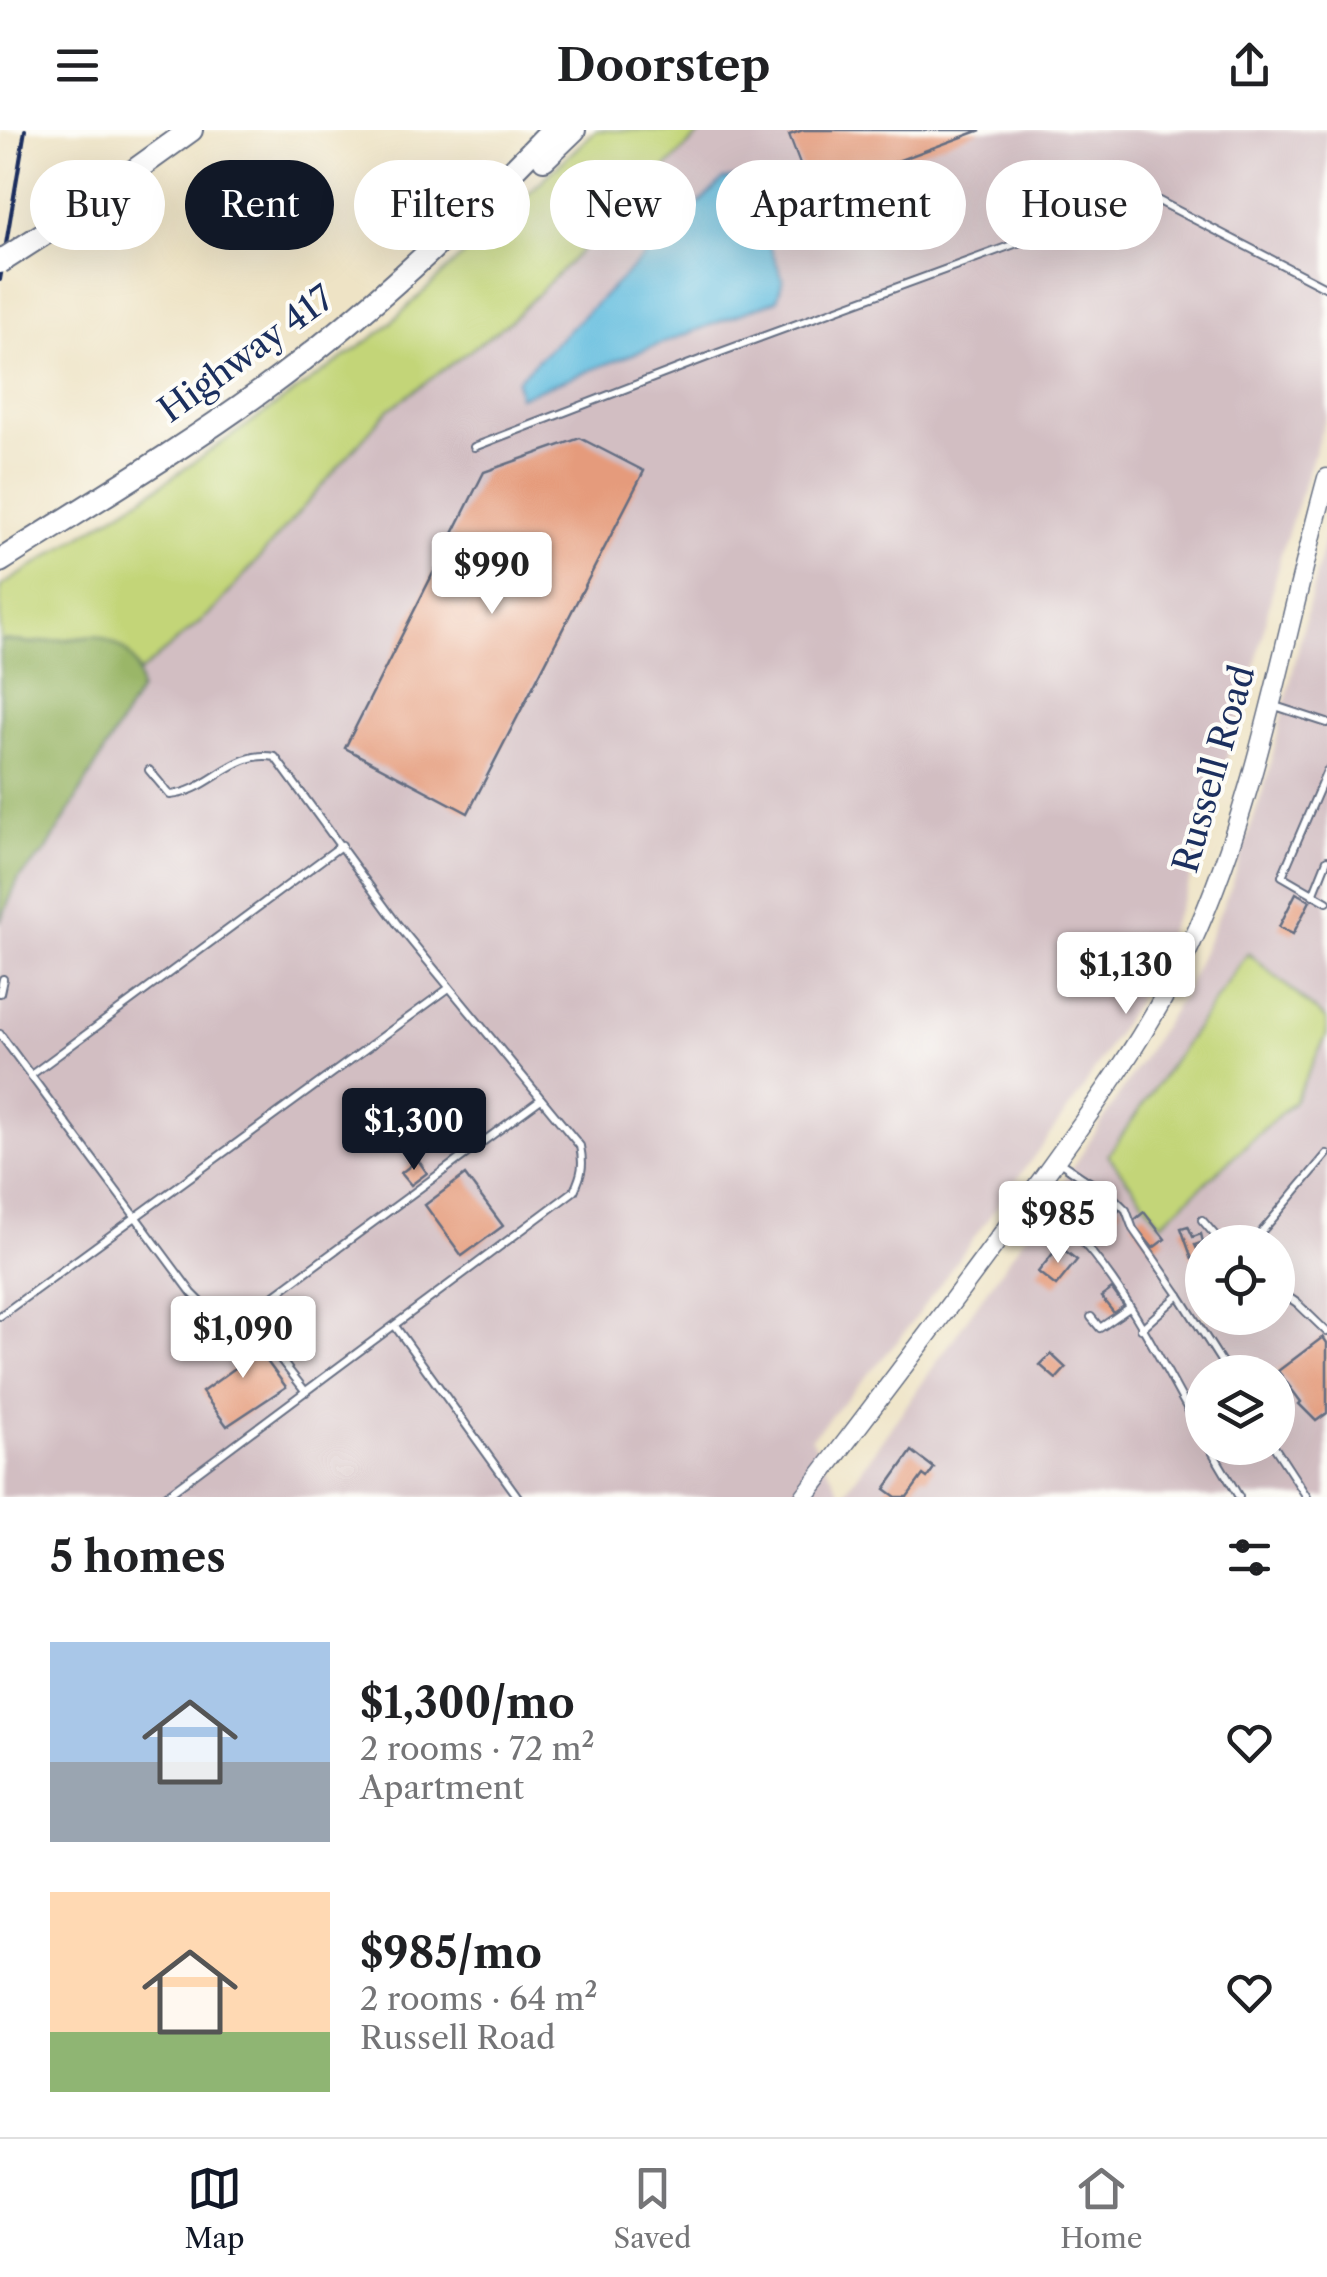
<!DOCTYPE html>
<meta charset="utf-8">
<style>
body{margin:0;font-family:"Libre Caslon Text",serif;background:#f2f2f2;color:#202124;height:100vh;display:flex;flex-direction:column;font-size:38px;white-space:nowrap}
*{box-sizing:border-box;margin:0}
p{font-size:32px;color:#757577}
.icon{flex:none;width:55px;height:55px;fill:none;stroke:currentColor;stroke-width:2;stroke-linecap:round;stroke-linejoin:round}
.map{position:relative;height:1367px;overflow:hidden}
.details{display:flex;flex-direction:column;background:#fff;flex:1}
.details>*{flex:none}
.banner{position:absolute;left:30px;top:30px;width:1268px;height:90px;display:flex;gap:20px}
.buttons{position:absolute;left:1185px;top:1095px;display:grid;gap:20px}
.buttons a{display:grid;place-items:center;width:110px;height:110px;border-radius:50%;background:#fff;box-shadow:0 10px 40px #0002;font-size:50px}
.price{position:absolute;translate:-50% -85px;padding:0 22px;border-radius:10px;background:#fff;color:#222;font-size:32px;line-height:65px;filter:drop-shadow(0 2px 5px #0008)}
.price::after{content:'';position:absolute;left:50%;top:60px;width:30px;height:22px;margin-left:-15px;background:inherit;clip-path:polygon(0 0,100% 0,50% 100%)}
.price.active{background:#111827;color:#fff}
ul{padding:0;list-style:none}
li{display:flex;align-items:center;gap:30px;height:250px;padding:0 50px}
li span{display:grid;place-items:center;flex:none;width:280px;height:200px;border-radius:0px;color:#555}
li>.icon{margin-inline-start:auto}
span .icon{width:120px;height:120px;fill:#fffc;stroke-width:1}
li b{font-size:42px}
h2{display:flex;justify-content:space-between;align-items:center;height:120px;padding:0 50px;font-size:42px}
.tag{padding:0 35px;border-radius:45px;background:#fff;box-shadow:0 10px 40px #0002;font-size:35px;line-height:90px}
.tag.active{background:#111827;color:#fff}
header{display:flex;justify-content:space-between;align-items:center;height:130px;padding:0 50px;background:#fff;font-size:45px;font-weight:800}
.menu{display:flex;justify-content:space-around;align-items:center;height:140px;border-top:2px solid #e0e0e0;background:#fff;font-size:28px;color:#757577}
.menu a{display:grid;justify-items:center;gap:5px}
.menu .active{color:#111827}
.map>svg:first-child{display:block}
.industrial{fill:#d2bec2;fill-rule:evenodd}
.green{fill:#c3d578;stroke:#6f826b;stroke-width:2.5}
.forest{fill:#9ab668;stroke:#5a7263;stroke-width:2.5}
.water{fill:#61bcde;stroke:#3e769e;stroke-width:2.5}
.building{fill:#e59b7b}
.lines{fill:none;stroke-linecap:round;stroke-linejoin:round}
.service-casing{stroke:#656e82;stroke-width:10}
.secondary-casing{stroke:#656e82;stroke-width:21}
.motorway-casing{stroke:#656e82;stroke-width:26}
.service{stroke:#fff;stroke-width:6}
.secondary{stroke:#fff;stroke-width:18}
.motorway{stroke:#fff;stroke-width:22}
.rail{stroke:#1b2f5e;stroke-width:4}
.motorway-bridge-casing{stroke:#656e82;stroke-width:26;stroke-linecap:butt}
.motorway-bridge{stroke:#fff;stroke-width:22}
.labels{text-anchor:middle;stroke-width:8;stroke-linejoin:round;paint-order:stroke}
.street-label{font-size:35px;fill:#1b2f5e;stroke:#fdfcf7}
</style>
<header><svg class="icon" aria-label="menu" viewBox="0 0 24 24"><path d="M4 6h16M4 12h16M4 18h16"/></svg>Doorstep<svg class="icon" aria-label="share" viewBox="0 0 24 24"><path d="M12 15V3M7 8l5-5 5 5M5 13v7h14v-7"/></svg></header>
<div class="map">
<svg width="1327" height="1367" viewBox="0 0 1327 1367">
<rect width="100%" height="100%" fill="#fdfcf7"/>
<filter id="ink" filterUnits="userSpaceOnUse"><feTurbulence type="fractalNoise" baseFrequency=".01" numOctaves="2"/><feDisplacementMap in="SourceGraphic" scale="20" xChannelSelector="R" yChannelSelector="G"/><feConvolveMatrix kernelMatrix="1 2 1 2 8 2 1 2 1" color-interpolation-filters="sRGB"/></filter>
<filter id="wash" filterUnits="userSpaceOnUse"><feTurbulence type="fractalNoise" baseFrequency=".0048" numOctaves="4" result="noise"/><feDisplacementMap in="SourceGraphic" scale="40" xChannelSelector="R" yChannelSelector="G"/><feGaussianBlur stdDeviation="2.25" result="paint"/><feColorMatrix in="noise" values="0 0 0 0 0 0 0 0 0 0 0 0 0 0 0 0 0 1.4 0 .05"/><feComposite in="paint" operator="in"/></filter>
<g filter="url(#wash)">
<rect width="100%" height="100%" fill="#eee3c5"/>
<!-- industrial -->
<path class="industrial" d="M 704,0 L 1327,0 L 1327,284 L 1280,427 L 1256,533 L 1186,763 L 1136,872 L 1082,961 L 898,1211 L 811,1308 L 843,1366 L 1072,1039 L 1186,860 L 1231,757 L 1267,648 L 1327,399 L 1327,1367 L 0,1367 L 0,692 L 139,543 L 214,480 L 388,280 L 509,192 ZM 1202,1112 L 1278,1112 L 1278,1188 L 1202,1188 ZM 1202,1242 L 1278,1242 L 1278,1318 L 1202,1318 Z"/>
<!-- green -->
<g class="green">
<polygon points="596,0 704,0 509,192 388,280 214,480 139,543 133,530 96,506 33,513 0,510 0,457 157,358 382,201"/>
<polygon points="1248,823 1327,890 1327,905 1294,971 1161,1094 1108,1025"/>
</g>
<!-- forest -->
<path class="forest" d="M 96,506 C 126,516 138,526 140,560 L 46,721 L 19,748 L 0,792 L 0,510 L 33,513 Z"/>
<!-- water -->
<polygon class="water" points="742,47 783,149 777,170 519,267 517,250 723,50"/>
<g id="blocks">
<!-- building -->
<g class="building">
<polygon points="803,0 981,0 811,63 789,5"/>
<polygon points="580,308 644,341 468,683 345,618 484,342"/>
<polygon points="1296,763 1310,771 1293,804 1279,797"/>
<polygon points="418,1030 427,1043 411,1055 401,1043"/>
<polygon points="465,1045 503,1096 462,1126 425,1075"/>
<polygon points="1102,1063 1121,1078 1096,1108 1080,1095 1087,1086 1084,1084"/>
<polygon points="1144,1082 1165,1109 1153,1118 1132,1092"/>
<polygon points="1188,1096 1193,1107 1201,1104 1203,1112 1195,1115 1200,1126 1192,1129 1181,1098"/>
<polygon points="1059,1116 1077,1130 1056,1156 1038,1142"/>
<polygon points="1112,1159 1124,1176 1114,1183 1101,1167"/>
<polygon points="243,1199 286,1257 227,1296 202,1262 238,1236 222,1215"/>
<polygon points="1323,1207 1327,1213 1327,1283 1316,1291 1299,1274 1301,1272 1278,1241"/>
<polygon points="1051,1224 1066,1238 1056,1249 1040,1235"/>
<polygon points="912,1321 934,1338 927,1348 923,1345 907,1367 896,1367 885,1359"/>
</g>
</g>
</g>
<g filter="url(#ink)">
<use href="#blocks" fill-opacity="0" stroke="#656e82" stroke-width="2.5"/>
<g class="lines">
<defs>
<g id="service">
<polyline points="474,317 718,223 1129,72 1157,70 1327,158"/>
<polyline points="1275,576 1327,593"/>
<path d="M 149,640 L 170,665 C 210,662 233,619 275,627 L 398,795 L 580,1016 C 584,1035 582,1044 574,1061 L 164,1367"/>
<polyline points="1327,641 1282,746 1327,772"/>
<polyline points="1313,765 1327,730"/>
<polyline points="0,863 3,849"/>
<polyline points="0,904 192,1163 207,1178 242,1189 255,1197 306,1262"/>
<polyline points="31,945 342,715"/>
<polyline points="1058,1031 1083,1048 1059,1085"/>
<polyline points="1083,1048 1109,1063 1126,1080 1133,1099 1179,1165"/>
<path d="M 1032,1066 C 1112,1122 1154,1222 1202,1304"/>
<polyline points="1202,1090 1221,1112"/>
<polyline points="1253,1112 1327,1024"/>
<polyline points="1278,1160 1297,1173 1327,1202"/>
<polyline points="0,1186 449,858"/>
<polyline points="1091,1187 1100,1198 1129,1178"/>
<polyline points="242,1189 541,969"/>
<polyline points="395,1196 518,1367"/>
<polyline points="1141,1199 1179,1165 1228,1242"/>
<polyline points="1210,1318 1239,1367"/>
<polyline points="1275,1318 1307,1367"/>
</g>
<path id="secondary" d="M 804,1367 C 881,1266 958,1166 1032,1063 C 1090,983 1149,904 1191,814 C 1259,667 1284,503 1327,348"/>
<g id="motorway">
<polyline points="544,29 574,0"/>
<polyline points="70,87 191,0"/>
<path d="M 0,431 C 88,375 178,322 263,260 C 369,183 462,94 552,0"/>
</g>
</defs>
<!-- service casing -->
<use href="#service" class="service-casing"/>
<!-- secondary casing -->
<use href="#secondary" class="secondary-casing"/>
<!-- motorway casing -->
<use href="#motorway" class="motorway-casing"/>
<!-- service -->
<use href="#service" class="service"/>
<!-- secondary -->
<use href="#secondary" class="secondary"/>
<!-- motorway -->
<use href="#motorway" class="motorway"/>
<!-- rail -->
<polyline class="rail" points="0,150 25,0"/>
<defs>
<polyline id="motorway-bridge" points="0,132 70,87"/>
</defs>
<!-- motorway-bridge casing -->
<use href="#motorway-bridge" class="motorway-bridge-casing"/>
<!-- motorway-bridge -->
<use href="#motorway-bridge" class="motorway-bridge"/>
</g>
</g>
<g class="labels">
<!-- street labels -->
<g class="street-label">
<text transform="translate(246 224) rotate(-36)" y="12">Highway 417</text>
<text transform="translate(1214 639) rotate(-74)" y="12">Russell Road</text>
</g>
</g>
</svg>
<div class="buttons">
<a><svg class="icon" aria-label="locate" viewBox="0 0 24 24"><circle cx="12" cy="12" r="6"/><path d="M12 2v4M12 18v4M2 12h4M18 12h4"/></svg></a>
<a><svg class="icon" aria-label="layers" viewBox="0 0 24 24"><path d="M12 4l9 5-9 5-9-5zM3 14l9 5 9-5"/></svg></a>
</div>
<b class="price" style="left:492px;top:487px">$990</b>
<b class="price" style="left:1126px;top:887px">$1,130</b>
<b class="price active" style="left:414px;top:1043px">$1,300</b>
<b class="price" style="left:1058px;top:1136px">$985</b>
<b class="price" style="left:243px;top:1251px">$1,090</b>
<div class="banner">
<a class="tag">Buy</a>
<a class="tag active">Rent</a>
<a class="tag">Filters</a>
<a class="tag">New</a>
<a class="tag">Apartment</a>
<a class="tag">House</a>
</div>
</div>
<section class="details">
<h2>5 homes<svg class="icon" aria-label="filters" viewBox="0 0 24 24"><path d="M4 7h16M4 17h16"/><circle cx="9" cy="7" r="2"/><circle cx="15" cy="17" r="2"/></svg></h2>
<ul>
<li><span style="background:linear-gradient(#a9c7e8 60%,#9aa5b1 0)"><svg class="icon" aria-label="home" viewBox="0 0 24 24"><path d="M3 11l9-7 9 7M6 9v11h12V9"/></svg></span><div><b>$1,300/mo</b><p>2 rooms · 72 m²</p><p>Apartment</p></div><svg class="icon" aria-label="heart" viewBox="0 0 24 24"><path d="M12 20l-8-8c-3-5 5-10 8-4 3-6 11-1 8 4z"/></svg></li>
<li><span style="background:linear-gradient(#ffd9b3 70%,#8fb573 0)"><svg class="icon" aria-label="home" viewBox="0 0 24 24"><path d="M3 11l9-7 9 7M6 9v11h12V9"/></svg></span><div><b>$985/mo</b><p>2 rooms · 64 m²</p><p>Russell Road</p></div><svg class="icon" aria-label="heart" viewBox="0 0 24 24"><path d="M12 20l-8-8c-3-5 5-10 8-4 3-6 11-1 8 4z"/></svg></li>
</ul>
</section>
<nav class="menu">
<a class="active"><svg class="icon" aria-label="map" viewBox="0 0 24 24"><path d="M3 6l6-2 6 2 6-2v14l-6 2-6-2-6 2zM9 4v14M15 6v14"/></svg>Map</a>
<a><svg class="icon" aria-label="saved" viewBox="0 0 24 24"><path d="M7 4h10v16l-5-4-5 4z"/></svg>Saved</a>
<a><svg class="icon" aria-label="home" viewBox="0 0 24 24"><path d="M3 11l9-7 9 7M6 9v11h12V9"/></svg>Home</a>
</nav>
